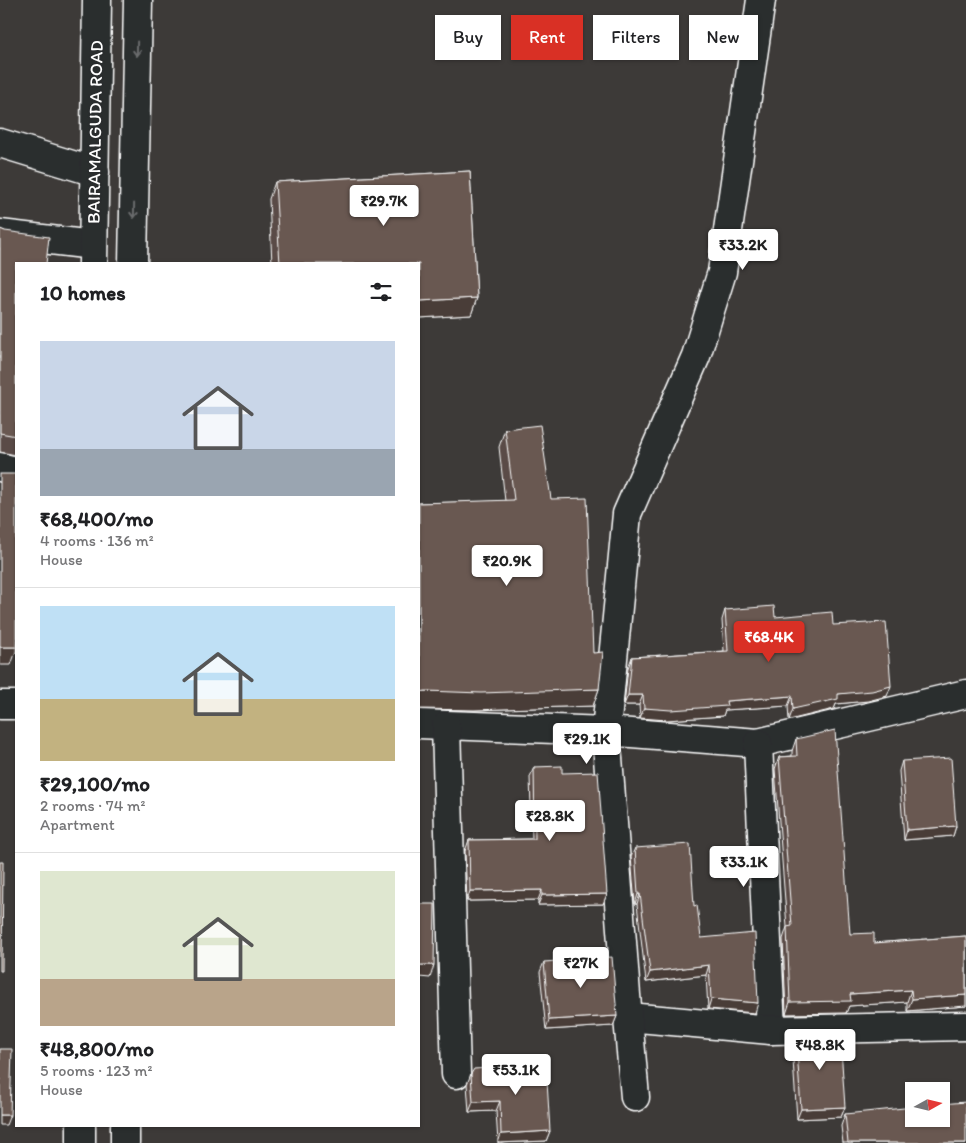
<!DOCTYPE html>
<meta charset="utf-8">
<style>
body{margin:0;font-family:Itim,sans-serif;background:#f6f6f6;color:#202124;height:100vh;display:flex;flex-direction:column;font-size:19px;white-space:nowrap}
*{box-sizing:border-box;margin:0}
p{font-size:16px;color:#757577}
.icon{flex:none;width:28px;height:28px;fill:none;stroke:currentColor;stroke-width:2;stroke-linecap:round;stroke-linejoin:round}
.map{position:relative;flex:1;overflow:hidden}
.details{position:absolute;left:15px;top:262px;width:405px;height:865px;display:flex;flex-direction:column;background:#fff;border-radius:0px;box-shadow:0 1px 4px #0004}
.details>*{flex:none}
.hud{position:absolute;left:435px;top:15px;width:455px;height:45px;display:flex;gap:10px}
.needle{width:32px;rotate:82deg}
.buttons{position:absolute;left:905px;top:1082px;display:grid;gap:10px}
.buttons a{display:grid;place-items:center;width:45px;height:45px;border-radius:0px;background:#fff;box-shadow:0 1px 4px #0004;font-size:25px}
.price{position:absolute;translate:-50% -42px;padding:0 11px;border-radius:5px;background:#fff;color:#222;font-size:16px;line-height:32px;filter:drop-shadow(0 1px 2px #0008)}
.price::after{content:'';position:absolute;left:50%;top:30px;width:15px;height:11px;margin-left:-8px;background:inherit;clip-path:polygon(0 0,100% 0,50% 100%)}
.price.on{background:#d93025;color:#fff}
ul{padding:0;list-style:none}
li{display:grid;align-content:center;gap:10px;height:265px;padding:0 25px}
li+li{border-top:1px solid #e0e0e0}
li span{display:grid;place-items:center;height:155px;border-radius:0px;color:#555}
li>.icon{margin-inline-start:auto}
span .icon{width:90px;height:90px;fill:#fffc;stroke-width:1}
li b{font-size:21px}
h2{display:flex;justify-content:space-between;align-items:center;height:60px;padding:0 25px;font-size:21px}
.chip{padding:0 18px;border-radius:0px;background:#fff;box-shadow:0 1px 4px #0004;font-size:18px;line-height:45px}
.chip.on{background:#d93025;color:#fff}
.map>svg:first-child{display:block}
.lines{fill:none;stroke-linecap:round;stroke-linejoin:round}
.street-casing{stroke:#fff;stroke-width:31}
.secondary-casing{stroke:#fff;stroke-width:31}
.primary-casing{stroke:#fff;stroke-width:31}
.street{stroke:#2a2d2e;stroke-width:28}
.secondary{stroke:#2a2d2e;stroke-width:28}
.primary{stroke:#2a2d2e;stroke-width:28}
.wall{fill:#5a4c46;stroke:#fff}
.shaded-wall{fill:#4a3e39;stroke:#fff}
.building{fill:#695851;stroke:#fff}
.oneway{stroke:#6a6c6d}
.labels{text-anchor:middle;stroke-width:4;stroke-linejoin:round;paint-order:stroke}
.street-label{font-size:18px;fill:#fff;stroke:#2a2d2e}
</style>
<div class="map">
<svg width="966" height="1143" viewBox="0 0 966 1143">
<rect width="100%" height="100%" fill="#3d3a38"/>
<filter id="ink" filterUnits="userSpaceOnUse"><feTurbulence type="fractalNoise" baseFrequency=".02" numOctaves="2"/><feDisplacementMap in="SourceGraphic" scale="10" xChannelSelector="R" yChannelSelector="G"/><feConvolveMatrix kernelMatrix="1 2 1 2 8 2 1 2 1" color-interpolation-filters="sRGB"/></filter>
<g filter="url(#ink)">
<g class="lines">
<defs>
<g id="street">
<polyline points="0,143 95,172"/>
<polyline points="0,234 93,245"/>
<polyline points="0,467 16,471"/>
<polyline points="419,724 606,731 758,743 966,694"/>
<polyline points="446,726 456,1074"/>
<polyline points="758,743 771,1030"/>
<polyline points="628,1017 771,1030 966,1026"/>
<polyline points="635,1097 626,995 606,731 627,514 696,356 722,272 761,0"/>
</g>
<polyline id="secondary" points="0,705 16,705"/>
<g id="primary">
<polyline points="93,264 97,0"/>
<polyline points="133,264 138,0"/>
<polyline points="125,1126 125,1143"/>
<polyline points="81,1143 81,1126"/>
</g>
</defs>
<!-- street casing -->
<use href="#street" class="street-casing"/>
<!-- secondary casing -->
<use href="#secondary" class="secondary-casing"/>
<!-- primary casing -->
<use href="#primary" class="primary-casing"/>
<!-- street -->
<use href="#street" class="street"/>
<!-- secondary -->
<use href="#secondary" class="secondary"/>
<!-- primary -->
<use href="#primary" class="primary"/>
</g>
<!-- wall -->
<g class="wall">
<polygon points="470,171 477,298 471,315 419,318 419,264 272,264 269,199 275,182"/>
<polygon points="0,229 5,231 16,264 16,455 0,452"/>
<polygon points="505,429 551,499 593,653 599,689 593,706 474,710 419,709 419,503 505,501 499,447"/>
<polygon points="725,610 833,625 887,696 868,701 836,704 834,709 789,720 788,706 725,710 723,716 667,720 640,718 639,705 624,705 628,668 632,657 724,651 722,620"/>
<polygon points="796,739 850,934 874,943 966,936 966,1006 907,1011 907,1002 849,1006 846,1013 786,1014 783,939 787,927 775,769 779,757 792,756 792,751"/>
<polygon points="902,761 956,826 953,836 904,840 899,771"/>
<polygon points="534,767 562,773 607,894 603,904 538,905 538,900 467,901 465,851 469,840 532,839 530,777"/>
<polygon points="635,848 694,906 701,938 755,1013 708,1009 706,975 646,982 637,904 635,904 631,857"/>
<polygon points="544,962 617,1016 613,1026 546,1030 540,972"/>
<polygon points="796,1035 845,1107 841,1117 797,1119 792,1045"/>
<polygon points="471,1074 550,1131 546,1141 498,1143 496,1111 469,1112 467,1084"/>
<polygon points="845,1114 966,1143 843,1143 841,1126"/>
</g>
<!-- shaded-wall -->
<g class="shaded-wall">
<polygon points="477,298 471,315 419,318 419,301"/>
<polygon points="0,647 16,647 16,651 11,665 0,665"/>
<polygon points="891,686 887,696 868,701 836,704 834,709 789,720 793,709 838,694"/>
<polygon points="599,689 593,706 474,710 419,709 419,692 426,691"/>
<polygon points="628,695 643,695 639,705 624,705"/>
<polygon points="792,696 788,706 725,710 723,716 667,720 640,718 644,708 726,701"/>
<polygon points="956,826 953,836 904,840 907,830"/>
<polygon points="542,890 538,900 467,901 470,891"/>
<polygon points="607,894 603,904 538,905 542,895"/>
<polygon points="638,894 640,894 637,904 635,904"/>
<polygon points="419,965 434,965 430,978 419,977"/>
<polygon points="709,965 706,975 646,982 650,972"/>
<polygon points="911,990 907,1002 849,1006 846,1013 786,1014 790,1002 850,994"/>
<polygon points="966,995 966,1006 907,1011 912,999"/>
<polygon points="711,999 758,1003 755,1013 708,1009"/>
<polygon points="617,1016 613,1026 546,1030 549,1020"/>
<polygon points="500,1101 496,1111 469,1112 473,1102"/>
<polygon points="845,1107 841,1117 797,1119 801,1109"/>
<polygon points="0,1115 10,1115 6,1125 0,1125"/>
<polygon points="550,1131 546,1141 498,1143 501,1134"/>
</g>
<!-- building -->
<g class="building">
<polygon points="470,171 477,298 419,301 419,264 280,264 275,182"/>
<polygon points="0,229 5,231 49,237 46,264 16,264 16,436 0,433"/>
<polygon points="540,425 551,499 587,498 593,653 603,652 599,689 481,693 426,691 419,692 419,503 514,500 505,429"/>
<rect x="0" y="474" width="16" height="173"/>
<polygon points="774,606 775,617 832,612 833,625 886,622 891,686 872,691 838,694 838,699 793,709 792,696 726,701 727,706 671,710 644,708 643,695 628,695 632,657 728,651 725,610"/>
<polygon points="835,730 850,934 874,933 874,943 966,936 966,995 912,999 911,990 850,994 851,1001 790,1002 787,927 792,926 779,757 797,756 796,739"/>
<polygon points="951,758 956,826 907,830 902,761"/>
<polygon points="562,766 562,773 598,772 607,894 542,895 542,890 470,891 469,840 535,839 534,767"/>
<polygon points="690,844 694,906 697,905 701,938 755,933 758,1003 711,999 709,965 650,972 640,894 638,894 635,848"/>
<polygon points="0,862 3,862 2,971 0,971"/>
<polygon points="419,904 435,904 434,965 419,965"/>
<polygon points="612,957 617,1016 549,1020 544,962"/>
<polygon points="840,1034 845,1107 801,1109 796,1035"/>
<polygon points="0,1049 12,1049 10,1115 0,1115"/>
<polygon points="546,1064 550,1131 501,1134 500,1101 473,1102 471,1074 474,1069"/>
<polygon points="966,1102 966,1143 848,1143 845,1114 914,1107 914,1119 941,1119 941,1104"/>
</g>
<!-- one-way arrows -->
<defs><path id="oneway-shaft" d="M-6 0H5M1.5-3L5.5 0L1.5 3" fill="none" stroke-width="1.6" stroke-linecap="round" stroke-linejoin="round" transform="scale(1.25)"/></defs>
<g class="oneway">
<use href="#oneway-shaft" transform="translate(137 49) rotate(91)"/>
<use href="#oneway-shaft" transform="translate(134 211) rotate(91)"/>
</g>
</g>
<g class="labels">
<!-- street labels -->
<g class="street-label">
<text transform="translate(95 132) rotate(-89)" y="6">BAIRAMALGUDA ROAD</text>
</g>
</g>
</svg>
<div class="buttons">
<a><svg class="needle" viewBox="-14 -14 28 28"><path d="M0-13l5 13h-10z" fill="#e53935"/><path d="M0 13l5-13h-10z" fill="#757577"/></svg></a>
</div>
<b class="price" style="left:384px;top:227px">₹29.7K</b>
<b class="price" style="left:743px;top:271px">₹33.2K</b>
<b class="price" style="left:507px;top:587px">₹20.9K</b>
<b class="price on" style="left:769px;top:663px">₹68.4K</b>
<b class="price" style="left:587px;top:765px">₹29.1K</b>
<b class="price" style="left:550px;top:842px">₹28.8K</b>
<b class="price" style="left:744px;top:888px">₹33.1K</b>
<b class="price" style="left:581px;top:989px">₹27K</b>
<b class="price" style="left:820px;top:1071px">₹48.8K</b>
<b class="price" style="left:516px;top:1096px">₹53.1K</b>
<div class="hud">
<a class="chip">Buy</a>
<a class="chip on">Rent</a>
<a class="chip">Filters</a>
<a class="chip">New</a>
</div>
<section class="details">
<h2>10 homes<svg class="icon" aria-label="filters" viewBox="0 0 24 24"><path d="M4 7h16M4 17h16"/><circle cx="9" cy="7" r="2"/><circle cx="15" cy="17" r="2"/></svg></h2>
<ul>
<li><span style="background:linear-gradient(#c9d6e8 70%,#9aa5b1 0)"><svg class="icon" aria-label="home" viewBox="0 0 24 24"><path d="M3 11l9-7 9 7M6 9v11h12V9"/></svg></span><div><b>₹68,400/mo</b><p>4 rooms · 136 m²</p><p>House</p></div></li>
<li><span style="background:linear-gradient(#bfe0f5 60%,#c2b280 0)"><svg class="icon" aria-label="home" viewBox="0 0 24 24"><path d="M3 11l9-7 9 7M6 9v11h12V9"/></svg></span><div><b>₹29,100/mo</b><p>2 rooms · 74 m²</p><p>Apartment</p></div></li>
<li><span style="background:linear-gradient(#dfe7d0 70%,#b9a48a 0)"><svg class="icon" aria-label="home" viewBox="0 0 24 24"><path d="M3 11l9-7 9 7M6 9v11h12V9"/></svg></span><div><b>₹48,800/mo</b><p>5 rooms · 123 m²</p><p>House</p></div></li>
</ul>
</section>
</div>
